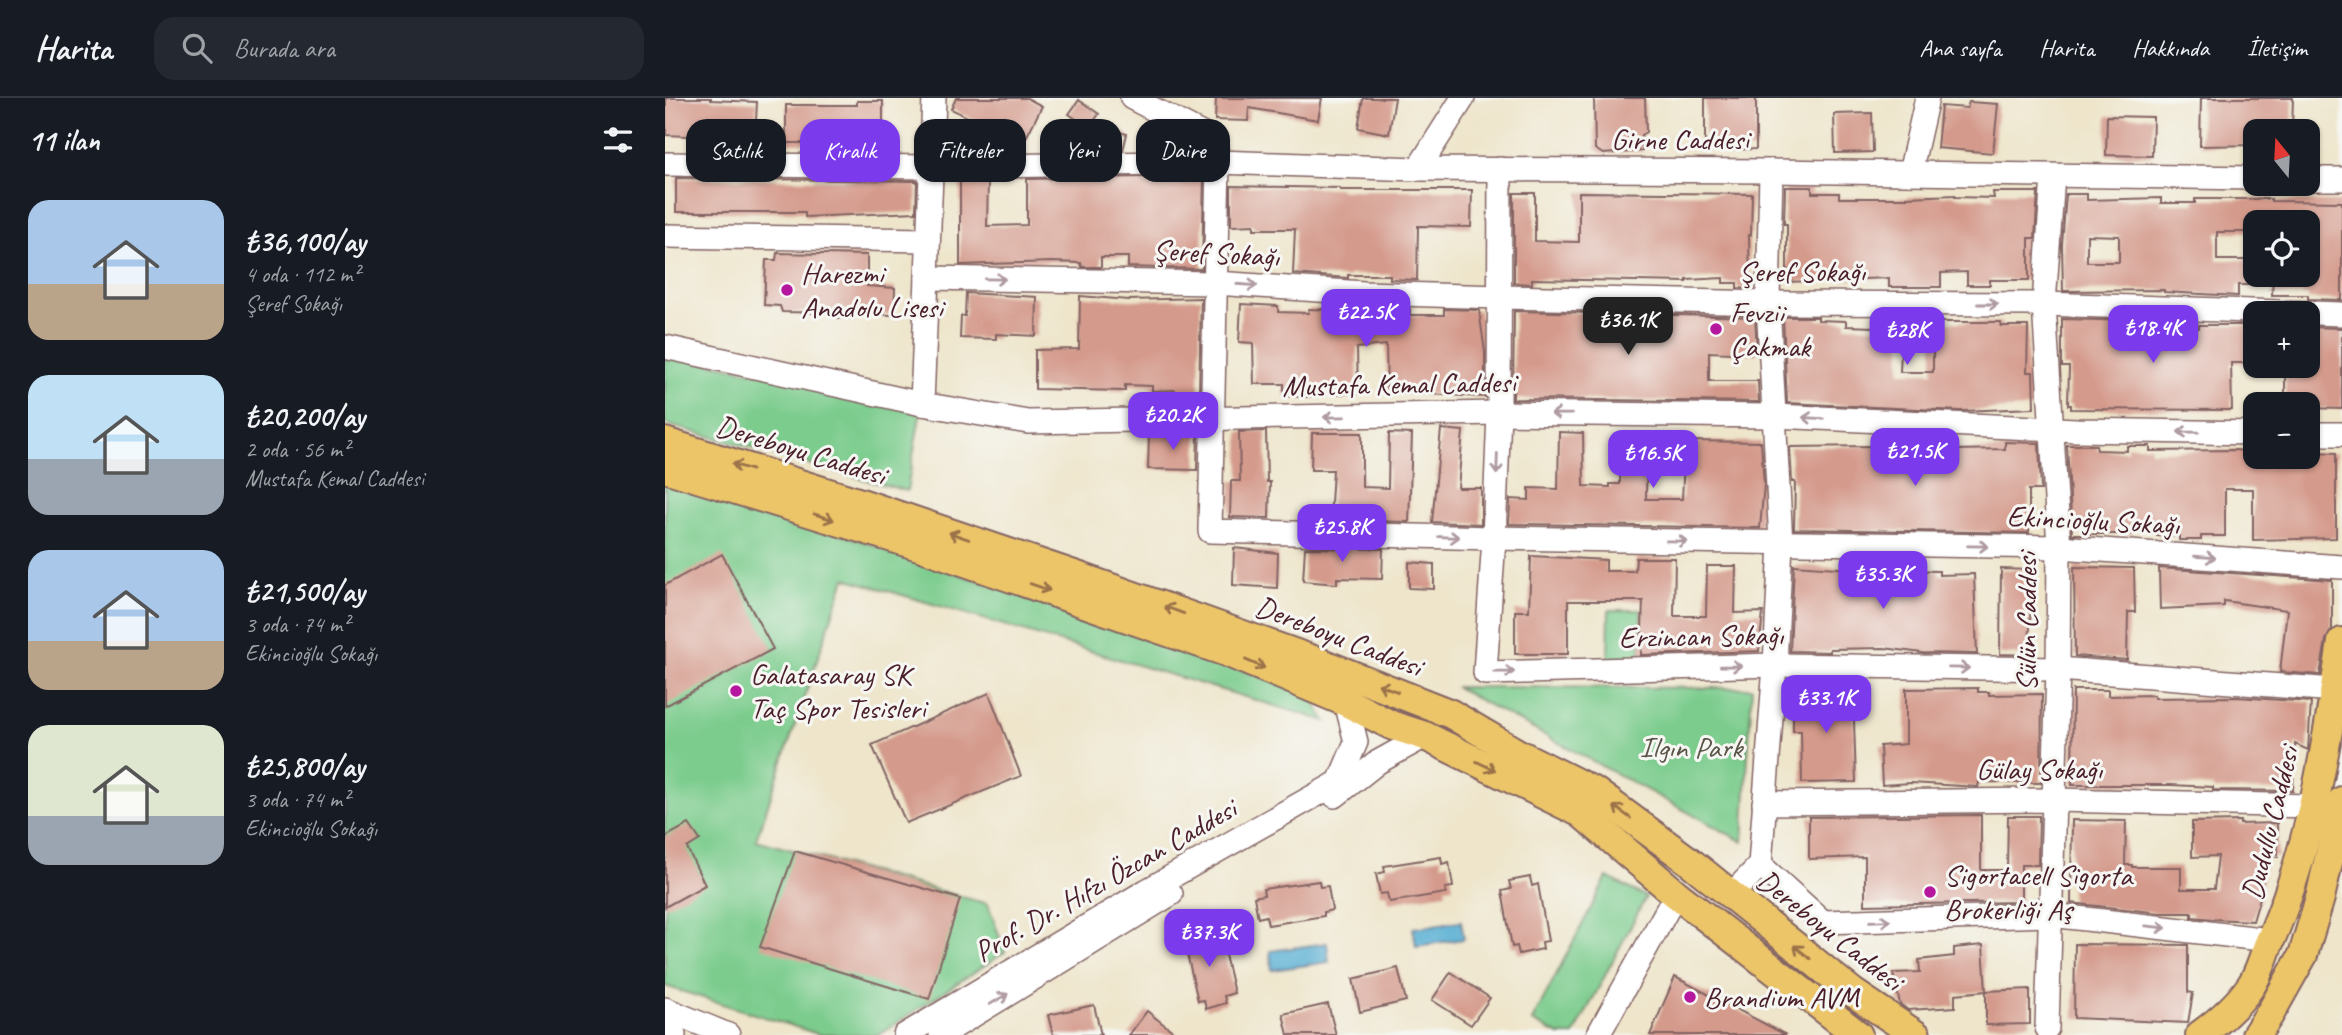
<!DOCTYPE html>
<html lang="tr">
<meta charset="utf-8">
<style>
body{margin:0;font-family:Caveat,sans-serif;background:#242831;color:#f1f3f6;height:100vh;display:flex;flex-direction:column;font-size:26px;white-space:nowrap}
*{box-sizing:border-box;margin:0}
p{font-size:23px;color:#9ea1a6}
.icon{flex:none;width:38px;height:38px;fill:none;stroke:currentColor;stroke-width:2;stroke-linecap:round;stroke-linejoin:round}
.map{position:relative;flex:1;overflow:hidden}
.side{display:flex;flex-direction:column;background:#171b24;width:665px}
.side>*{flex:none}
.top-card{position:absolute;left:21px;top:21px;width:665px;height:63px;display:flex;gap:14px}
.needle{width:46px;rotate:342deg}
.buttons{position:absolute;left:1578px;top:21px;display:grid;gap:14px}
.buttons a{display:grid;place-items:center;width:77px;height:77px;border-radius:14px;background:#171b24;box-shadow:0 2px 5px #0004;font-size:35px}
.price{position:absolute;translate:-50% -60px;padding:0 16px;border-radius:14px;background:#7c3aed;color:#fff;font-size:23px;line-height:46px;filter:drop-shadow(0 2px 4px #0008)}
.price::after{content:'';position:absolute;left:50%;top:42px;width:21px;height:16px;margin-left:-10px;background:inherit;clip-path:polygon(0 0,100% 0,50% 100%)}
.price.current{background:#222;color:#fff}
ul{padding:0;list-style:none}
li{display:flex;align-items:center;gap:21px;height:175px;padding:0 28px}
li span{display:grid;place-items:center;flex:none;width:196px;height:140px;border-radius:21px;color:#555}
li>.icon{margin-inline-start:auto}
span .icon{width:84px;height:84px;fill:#fffc;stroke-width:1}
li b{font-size:30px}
h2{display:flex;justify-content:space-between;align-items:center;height:84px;padding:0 28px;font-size:30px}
.pill{padding:0 24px;border-radius:21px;background:#171b24;box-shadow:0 2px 5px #0004;font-size:24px;line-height:63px}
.pill.current{background:#7c3aed;color:#fff}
header{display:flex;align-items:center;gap:42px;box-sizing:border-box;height:98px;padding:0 35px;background:#171b24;border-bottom:2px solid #363941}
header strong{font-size:33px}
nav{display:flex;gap:38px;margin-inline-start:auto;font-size:24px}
.search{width:490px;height:63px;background:#242831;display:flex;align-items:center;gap:18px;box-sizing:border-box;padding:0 24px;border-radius:21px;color:#9ea1a6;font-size:26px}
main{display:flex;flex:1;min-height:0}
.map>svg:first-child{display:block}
.green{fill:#7ccc8d;stroke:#63765c;stroke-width:2}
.water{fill:#56aed3;stroke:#50667f;stroke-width:2}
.building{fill:#d49a8b;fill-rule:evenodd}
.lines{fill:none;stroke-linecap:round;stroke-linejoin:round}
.minor-casing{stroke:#836463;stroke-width:26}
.major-casing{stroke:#836463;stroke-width:32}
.minor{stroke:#fff;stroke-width:23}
.major{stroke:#ecc569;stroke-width:28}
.oneway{stroke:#ae9aa0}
.oneway2{stroke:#9b724a}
.poi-dot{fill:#b5179e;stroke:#f6f6f2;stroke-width:2.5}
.labels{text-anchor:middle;stroke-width:6;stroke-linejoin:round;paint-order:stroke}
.street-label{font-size:30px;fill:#4a1f2b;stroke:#f6f6f2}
.poi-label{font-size:30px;fill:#4a1f2b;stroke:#f6f6f2;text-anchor:start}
.park-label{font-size:30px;fill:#595348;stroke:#f6f6f2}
</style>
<header>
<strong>Harita</strong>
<div class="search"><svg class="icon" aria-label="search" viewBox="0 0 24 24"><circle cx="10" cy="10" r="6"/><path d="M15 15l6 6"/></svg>Burada ara</div>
<nav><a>Ana sayfa</a><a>Harita</a><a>Hakkında</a><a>İletişim</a></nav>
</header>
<main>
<section class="side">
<h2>11 ilan<svg class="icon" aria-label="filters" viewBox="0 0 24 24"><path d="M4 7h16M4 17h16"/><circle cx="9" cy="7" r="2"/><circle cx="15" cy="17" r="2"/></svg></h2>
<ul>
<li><span style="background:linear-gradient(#a9c7e8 60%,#b9a48a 0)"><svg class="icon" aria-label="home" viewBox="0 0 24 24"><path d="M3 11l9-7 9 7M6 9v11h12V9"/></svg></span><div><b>₺36,100/ay</b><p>4 oda · 112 m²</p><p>Şeref Sokağı</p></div></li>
<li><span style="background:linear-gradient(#bfe0f5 60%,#9aa5b1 0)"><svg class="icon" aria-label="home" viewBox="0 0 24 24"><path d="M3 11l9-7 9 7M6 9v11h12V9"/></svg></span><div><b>₺20,200/ay</b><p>2 oda · 56 m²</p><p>Mustafa Kemal Caddesi</p></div></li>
<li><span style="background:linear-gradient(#a9c7e8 65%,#b9a48a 0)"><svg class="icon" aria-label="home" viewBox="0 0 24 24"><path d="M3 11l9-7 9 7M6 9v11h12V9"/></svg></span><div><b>₺21,500/ay</b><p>3 oda · 74 m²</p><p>Ekincioğlu Sokağı</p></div></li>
<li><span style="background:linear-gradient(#dfe7d0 65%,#9aa5b1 0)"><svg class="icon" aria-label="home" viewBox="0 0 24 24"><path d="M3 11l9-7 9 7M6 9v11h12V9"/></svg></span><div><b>₺25,800/ay</b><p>3 oda · 74 m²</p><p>Ekincioğlu Sokağı</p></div></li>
</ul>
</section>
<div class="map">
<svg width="1677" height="937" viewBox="0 0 1677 937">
<rect width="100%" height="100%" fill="#f6f6f2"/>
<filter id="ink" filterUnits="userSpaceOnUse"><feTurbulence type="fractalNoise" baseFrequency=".0143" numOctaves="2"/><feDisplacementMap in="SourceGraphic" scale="14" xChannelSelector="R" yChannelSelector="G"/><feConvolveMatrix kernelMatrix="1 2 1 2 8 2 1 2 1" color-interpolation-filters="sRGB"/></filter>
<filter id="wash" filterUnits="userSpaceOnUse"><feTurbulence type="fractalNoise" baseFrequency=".00686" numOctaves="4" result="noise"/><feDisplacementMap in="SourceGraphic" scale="28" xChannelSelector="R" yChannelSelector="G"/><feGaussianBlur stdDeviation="1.57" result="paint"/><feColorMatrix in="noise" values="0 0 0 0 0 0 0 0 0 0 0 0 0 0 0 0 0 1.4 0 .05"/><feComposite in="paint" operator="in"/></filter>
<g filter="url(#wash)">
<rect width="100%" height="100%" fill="#eee5cb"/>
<!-- green -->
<g class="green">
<polygon points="0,257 257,306 242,393 0,326"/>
<polygon points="0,381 194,442 643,595 661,623 180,480 91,742 323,806 340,854 213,937 156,937 0,888"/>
<polygon points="944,512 976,512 975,561 943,561"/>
<polygon points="790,589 1087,590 1078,744"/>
<polygon points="942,779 981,799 909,937 894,937 867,923"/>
</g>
<!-- water -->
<g class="water">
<polygon points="796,823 799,841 751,848 748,830"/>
<polygon points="662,845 664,864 607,872 605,853"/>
</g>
<g id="blocks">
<!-- building -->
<g class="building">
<polygon points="1,0 46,0 46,2 92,4 90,41 1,37"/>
<polygon points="291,0 362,0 377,8 358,46 286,11"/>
<polygon points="551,0 657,0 653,22 584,10 583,23 550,22"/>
<polygon points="698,0 730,0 724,36 693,30"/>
<polygon points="929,0 980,0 981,34 976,37 977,53 938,56 930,51"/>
<polygon points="1040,0 1091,0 1091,51 1040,52"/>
<polygon points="1536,0 1628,0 1627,33 1591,33 1591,47 1535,48"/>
<polygon points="414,2 434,16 424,30 404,16"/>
<polygon points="192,3 218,3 218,41 173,41 173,45 121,45 121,7 192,7"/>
<polygon points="1304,4 1333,6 1328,55 1272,50 1276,8 1302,10"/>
<polygon points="1207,15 1208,54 1170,55 1169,16"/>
<polygon points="1442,18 1488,19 1487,58 1441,57"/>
<polygon points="443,31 462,36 458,52 439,50"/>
<polygon points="539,78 537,171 463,169 463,159 436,159 436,169 417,169 416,165 386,164 295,167 295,82 323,82 322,128 362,127 362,81"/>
<polygon points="11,80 252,83 251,114 140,119 140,114 11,114"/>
<polygon points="566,88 675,90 675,92 807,92 806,129 753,128 752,182 725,181 725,177 683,177 683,180 628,176 630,131 589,131 589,127 566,128"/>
<polygon points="1120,89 1147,89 1147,95 1174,95 1174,100 1242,100 1242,99 1290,97 1290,99 1329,100 1328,94 1373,94 1370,140 1364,140 1364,182 1325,182 1325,187 1302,187 1302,174 1276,175 1276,189 1224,189 1224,180 1122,184 1122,126 1119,126"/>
<polygon points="914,94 1087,96 1086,137 1084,137 1085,191 1072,190 1072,185 1058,185 1058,180 1022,182 1022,184 867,181 867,186 849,185 849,95 870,95 870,143 914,144"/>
<path d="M 1401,96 L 1422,96 L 1422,102 L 1496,100 L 1496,105 L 1530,105 L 1530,101 L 1606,101 L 1606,103 L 1677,104 L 1677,202 L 1643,201 L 1643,197 L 1607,197 L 1608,177 L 1643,177 L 1643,124 L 1591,124 L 1591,134 L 1552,134 L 1552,162 L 1591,162 L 1591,187 L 1573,187 L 1573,198 L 1499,194 L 1499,192 L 1398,193 L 1397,147 ZM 1422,137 L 1454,138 L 1454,164 L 1422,164 Z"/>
<polygon points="112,155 202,157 202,188 230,190 229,217 189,216 189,221 173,220 173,215 117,214 115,208 99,207 101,162 111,162"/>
<polygon points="301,195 372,199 371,238 331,236 331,241 295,240 296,218 300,218"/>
<polygon points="415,198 464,202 536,200 534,297 510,297 510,292 487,293 487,288 460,287 460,293 370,291 370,252 414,251"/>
<polygon points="576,206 613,208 613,214 643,215 644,211 674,212 674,207 745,211 745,217 779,217 779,211 814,212 820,254 820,299 722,294 721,247 692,250 693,296 669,296 669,294 641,299 619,298 619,286 589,286 588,245 574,244"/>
<polygon points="849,213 1090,219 1092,256 1044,254 1044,283 1093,283 1094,304 848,301"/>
<polygon points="1118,219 1153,219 1153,222 1181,223 1181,228 1237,230 1235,274 1268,274 1268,224 1336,224 1336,228 1363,228 1362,274 1368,274 1369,310 1296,313 1122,305"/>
<polygon points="1397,221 1471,223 1471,227 1534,230 1534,227 1591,227 1591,265 1566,265 1567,312 1406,311 1406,307 1403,307 1404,269 1397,269"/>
<polygon points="1643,229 1677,230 1677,311 1643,310 1643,306 1620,306 1620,268 1643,268"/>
<polygon points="776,331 798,333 793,390 816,390 816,426 767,424"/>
<polygon points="601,333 602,384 605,384 604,420 565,419 566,383 575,383 574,334"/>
<polygon points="894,334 918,335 919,388 945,389 945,386 955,386 956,342 982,342 981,401 1017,401 1020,343 1096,344 1099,386 1095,430 844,426 845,401 864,402 864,390 893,391"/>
<polygon points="533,335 532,372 483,371 484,336"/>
<polygon points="647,335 697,335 697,389 723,390 724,335 747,336 744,424 665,422 668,372 646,372"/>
<polygon points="1340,344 1374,345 1376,392 1364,392 1364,435 1129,431 1130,384 1127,384 1125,349 1208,348 1289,352 1340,351"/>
<polygon points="1402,347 1431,347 1432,352 1462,353 1462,348 1485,348 1485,353 1570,352 1591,354 1591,359 1644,359 1645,354 1671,355 1671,440 1588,442 1588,391 1560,391 1560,438 1536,438 1536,442 1514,442 1514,438 1492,438 1492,429 1468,430 1468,436 1407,436"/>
<polygon points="569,450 613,455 612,490 568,487"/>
<polygon points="640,450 718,451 717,481 672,480 672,486 638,483"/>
<polygon points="57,456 108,551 0,608 0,487"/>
<polygon points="866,458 941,462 941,473 970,473 971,460 1010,460 1009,518 1041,518 1042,468 1071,468 1070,515 1098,514 1094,553 976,557 978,503 903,503 903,556 850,556 850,513 864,513"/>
<polygon points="744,464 769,466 769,491 744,490"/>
<polygon points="1129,467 1186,471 1186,469 1213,470 1213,472 1274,473 1274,477 1309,476 1312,556 1257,555 1219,550 1165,551 1165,554 1125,553"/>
<polygon points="1409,469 1469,470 1470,514 1463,514 1462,562 1410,558"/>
<polygon points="1494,470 1667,482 1667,531 1661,542 1655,577 1615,574 1622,512 1559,503 1559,508 1495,511"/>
<polygon points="1336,471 1367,472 1364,557 1335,556"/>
<polygon points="1313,590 1313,594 1324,594 1324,597 1377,596 1376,685 1314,684 1313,689 1246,685 1217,687 1215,648 1241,646 1241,591"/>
<polygon points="1408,592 1443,592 1443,598 1489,597 1489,600 1572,599 1646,604 1643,652 1630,646 1628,693 1548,692 1548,689 1506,687 1407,687"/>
<polygon points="1128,593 1188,593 1191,684 1137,685 1136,633 1128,633"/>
<polygon points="324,595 356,678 241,725 207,647"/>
<polygon points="1316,717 1316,772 1342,772 1343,718 1374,718 1373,767 1356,767 1356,804 1200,807 1200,759 1144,761 1144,719"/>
<polygon points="1407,722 1461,723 1460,767 1467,767 1467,769 1516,769 1516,791 1549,791 1553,758 1527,759 1527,724 1575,723 1575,726 1612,725 1613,759 1600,759 1596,796 1588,823 1548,821 1527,819 1527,815 1495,815 1406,805"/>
<polygon points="24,726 35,742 22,750 40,787 0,809 0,739"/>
<polygon points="130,753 295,801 264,901 95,849"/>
<polygon points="776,759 777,766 784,764 788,789 780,790 781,795 724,804 722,795 715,796 711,776 720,774 719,768"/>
<polygon points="865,779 867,788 873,786 883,843 877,844 878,851 854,856 852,848 847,849 837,793 846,791 844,783"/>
<polygon points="654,783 655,789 663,788 667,812 659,814 659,818 603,827 601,818 593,820 589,799 599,797 598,791"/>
<polygon points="549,833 551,841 556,840 569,895 559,898 561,905 541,911 539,902 533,903 520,847 527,845 525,839"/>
<polygon points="1410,846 1523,847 1523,894 1528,895 1523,925 1409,920"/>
<polygon points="1318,847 1321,893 1290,896 1290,909 1243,912 1235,906 1228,875 1255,874 1254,862 1289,858 1289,850"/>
<polygon points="733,870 741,903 695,914 688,881"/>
<polygon points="786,874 825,900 806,927 767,902"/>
<polygon points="1010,879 1121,937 985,937"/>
<polygon points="1365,891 1365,926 1321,927 1321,893"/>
<polygon points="663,906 671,937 623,937 618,916"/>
<polygon points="429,907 436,937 388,937 383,917"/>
<polygon points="482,913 497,925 513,937 464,937"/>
</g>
</g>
</g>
<g filter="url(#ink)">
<use href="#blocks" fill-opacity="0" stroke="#836463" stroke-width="2"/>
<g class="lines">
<defs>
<g id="minor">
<polyline points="467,0 550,43 553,64 545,433 829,440 1394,449 1677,469"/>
<polyline points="0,66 266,69 553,64 753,71 1106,73 1591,80"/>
<polyline points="753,71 798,0"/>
<polyline points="835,71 834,315 829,440 820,575 1110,567 1393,571 1670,592"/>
<polyline points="1245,75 1262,0"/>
<polyline points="1643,81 1677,81"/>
<polyline points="0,138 263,142"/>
<polyline points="262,180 550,185 699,195 835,199 1103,205 1379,206 1677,216"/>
<polyline points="0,249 257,306 363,324 834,315 1110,318 1412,332 1591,335"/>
<polyline points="257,306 269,0"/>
<polyline points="1643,336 1677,336"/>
<polyline points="670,698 713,664 760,638"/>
<polyline points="1099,705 1389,702 1648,708"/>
<polyline points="1095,767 1158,824 1386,817 1605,842"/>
<polyline points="1066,797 1095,767 1110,567 1116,445 1103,205 1106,73"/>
<polyline points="0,911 63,937"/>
<polyline points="1382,930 1393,571 1394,449 1379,206 1388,78"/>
<polyline points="0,934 9,937"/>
<polyline points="240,937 481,793 674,684 691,644 681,604"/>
<polyline points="276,937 506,796"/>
<polyline points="933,937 1011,796"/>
</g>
<g id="major">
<polyline points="0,344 196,405 415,479 651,563 786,616 852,655 930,694 1024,763 1187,894 1251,937"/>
<polyline points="0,370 254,448 561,554 681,604 726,627 760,638 916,715 1011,796 1193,937"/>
<path d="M 1535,937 C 1553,924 1572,908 1585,889 C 1594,877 1598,859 1604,845 C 1646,750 1662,646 1677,544"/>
<polyline points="1591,937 1606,914 1638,857 1655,800 1677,703"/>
</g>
</defs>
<!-- minor casing -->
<use href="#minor" class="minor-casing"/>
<!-- major casing -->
<use href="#major" class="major-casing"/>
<!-- minor -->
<use href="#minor" class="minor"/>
<!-- major -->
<use href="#major" class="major"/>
</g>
<!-- one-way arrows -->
<defs><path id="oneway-shaft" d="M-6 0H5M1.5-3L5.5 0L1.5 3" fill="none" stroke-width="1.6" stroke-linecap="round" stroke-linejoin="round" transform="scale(1.75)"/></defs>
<g class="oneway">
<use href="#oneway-shaft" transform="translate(330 181) rotate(1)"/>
<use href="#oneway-shaft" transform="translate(582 187) rotate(4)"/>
<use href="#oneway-shaft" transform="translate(1323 206)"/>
<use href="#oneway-shaft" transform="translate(896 316) rotate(-179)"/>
<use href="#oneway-shaft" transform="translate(669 319) rotate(179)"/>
<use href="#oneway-shaft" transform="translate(1148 320) rotate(-177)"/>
<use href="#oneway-shaft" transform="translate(1523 334) rotate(-179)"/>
<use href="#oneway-shaft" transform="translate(832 366) rotate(92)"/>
<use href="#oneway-shaft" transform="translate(784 439) rotate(2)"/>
<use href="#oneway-shaft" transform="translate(1012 443) rotate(1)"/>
<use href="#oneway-shaft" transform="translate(1313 448) rotate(1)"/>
<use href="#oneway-shaft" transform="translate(1540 459) rotate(4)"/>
<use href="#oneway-shaft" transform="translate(1066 568) rotate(-1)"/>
<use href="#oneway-shaft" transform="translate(1294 570) rotate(1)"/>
<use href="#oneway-shaft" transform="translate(839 574) rotate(-1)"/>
<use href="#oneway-shaft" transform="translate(1215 823) rotate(-2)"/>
<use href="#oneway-shaft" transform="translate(1491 829) rotate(6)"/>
<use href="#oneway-shaft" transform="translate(334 901) rotate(-31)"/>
</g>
<g class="oneway2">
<use href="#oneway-shaft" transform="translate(77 369) rotate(-163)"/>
<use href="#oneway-shaft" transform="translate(159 419) rotate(17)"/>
<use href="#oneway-shaft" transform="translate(294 438) rotate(-161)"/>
<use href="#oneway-shaft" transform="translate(375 489) rotate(19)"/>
<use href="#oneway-shaft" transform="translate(509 512) rotate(-160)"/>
<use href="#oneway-shaft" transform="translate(590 566) rotate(23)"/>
<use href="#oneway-shaft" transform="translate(723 590) rotate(-159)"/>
<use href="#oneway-shaft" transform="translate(821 668) rotate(26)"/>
<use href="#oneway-shaft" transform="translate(957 714) rotate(-144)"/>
<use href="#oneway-shaft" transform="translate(1137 854) rotate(-141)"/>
</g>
</g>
<!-- markers -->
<g class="poi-dot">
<circle cx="122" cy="192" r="7"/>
<circle cx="1051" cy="231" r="7"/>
<circle cx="71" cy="593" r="7"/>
<circle cx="1265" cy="794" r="7"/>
<circle cx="1025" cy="899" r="7"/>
</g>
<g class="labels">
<!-- street labels -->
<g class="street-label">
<text x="1015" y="51">Girne Caddesi</text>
<text transform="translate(551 155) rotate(3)" y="10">Şeref Sokağı</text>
<text x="1137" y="183">Şeref Sokağı</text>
<text transform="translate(734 286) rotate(-1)" y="10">Mustafa Kemal Caddesi</text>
<text transform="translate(136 352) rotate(17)" y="10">Dereboyu Caddesi</text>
<text transform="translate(1428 422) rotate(3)" y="10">Ekincioğlu Sokağı</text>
<text transform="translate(1361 524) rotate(-90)" y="10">Sülün Caddesi</text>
<text transform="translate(674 538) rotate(21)" y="10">Dereboyu Caddesi</text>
<text transform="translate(1036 538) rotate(-1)" y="10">Erzincan Sokağı</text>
<text x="1374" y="681">Gülay Sokağı</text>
<text transform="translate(1605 725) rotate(-76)" y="10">Dudullu Caddesi</text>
<text transform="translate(440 782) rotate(-30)" y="10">Prof. Dr. Hıfzı Özcan Caddesi</text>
<text transform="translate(1165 832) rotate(38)" y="10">Dereboyu Caddesi</text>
</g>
<!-- poi labels -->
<g class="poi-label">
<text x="136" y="185">Harezmi<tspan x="136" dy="34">Anadolu Lisesi</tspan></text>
<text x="1065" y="224">Fevzii<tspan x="1065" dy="34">Çakmak</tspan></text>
<text x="85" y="586">Galatasaray SK<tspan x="85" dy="34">Taç Spor Tesisleri</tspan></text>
<text x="1279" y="787">Sigortacell Sigorta<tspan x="1279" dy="34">Brokerliği Aş</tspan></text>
<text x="1039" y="909">Brandium AVM</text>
</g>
<!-- park labels -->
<g class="park-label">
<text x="1026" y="659">Ilgın Park</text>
</g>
</g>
</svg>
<div class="buttons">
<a><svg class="needle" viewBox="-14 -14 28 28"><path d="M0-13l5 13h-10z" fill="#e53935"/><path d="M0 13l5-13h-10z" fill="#9ea1a6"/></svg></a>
<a><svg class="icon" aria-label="locate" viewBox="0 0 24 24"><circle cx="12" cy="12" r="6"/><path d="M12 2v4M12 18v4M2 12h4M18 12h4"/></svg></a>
<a>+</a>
<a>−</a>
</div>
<b class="price" style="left:701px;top:251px">₺22.5K</b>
<b class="price current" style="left:963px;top:259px">₺36.1K</b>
<b class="price" style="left:1488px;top:267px">₺18.4K</b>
<b class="price" style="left:1242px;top:269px">₺28K</b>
<b class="price" style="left:508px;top:354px">₺20.2K</b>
<b class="price" style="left:1250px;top:390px">₺21.5K</b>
<b class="price" style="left:988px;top:392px">₺16.5K</b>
<b class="price" style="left:677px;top:466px">₺25.8K</b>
<b class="price" style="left:1218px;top:513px">₺35.3K</b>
<b class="price" style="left:1161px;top:637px">₺33.1K</b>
<b class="price" style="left:544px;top:871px">₺37.3K</b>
<div class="top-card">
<a class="pill">Satılık</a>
<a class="pill current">Kiralık</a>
<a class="pill">Filtreler</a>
<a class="pill">Yeni</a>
<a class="pill">Daire</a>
</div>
</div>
</main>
